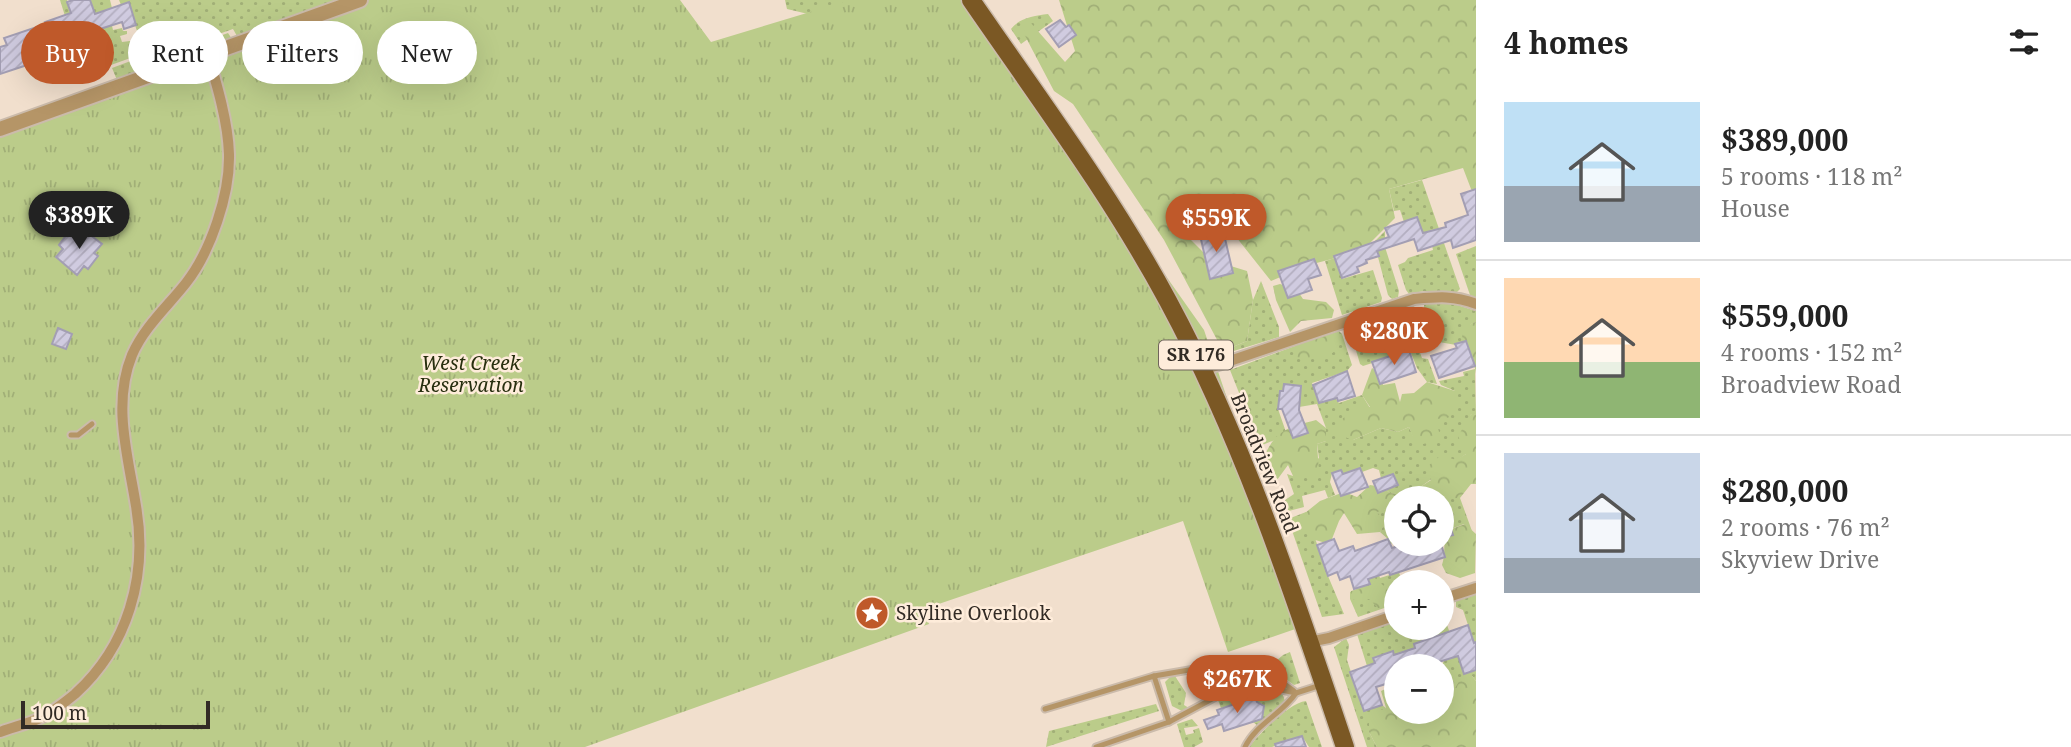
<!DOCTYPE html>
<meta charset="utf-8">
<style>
body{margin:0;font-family:"Noto Serif",serif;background:#f6f6f6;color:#222;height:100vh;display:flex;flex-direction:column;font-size:26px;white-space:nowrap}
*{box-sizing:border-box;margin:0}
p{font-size:23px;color:#767676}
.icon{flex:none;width:38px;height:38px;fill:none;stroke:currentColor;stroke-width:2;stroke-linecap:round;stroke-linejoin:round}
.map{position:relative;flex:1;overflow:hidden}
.side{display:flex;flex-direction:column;background:#fff;width:595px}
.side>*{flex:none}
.hud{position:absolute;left:21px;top:21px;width:665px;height:63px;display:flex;gap:14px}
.controls{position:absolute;left:1384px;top:486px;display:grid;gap:14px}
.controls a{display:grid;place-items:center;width:70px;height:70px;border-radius:50%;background:#fff;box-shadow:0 7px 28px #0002;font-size:35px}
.scale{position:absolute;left:21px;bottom:18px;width:189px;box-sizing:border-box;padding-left:7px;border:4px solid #322b25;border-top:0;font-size:19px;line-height:24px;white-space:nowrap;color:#322b25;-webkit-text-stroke:5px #feecda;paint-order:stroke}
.price{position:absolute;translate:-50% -60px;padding:0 16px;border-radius:24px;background:#bf592a;color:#fff;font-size:23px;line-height:46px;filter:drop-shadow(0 2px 4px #0008)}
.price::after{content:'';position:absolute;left:50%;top:42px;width:21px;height:16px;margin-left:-10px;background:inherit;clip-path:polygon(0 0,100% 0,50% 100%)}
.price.active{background:#222;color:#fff}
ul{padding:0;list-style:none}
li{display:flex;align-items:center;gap:21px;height:175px;padding:0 28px}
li+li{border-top:2px solid #e0e0e0}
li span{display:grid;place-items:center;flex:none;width:196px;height:140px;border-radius:0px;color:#555}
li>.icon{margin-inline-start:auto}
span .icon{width:84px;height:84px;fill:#fffc;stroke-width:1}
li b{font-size:30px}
h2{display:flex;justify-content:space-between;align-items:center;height:84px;padding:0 28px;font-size:30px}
.chip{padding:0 24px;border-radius:32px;background:#fff;box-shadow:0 7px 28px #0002;font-size:24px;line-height:63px}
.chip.active{background:#bf592a;color:#fff}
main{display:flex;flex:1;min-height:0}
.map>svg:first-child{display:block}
.grass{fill:url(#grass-dots)}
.forest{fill:url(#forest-crowns)}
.park{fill:url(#park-tufts)}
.building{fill:url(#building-hatch);stroke:#a39eb3;stroke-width:2}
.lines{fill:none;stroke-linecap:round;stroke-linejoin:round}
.service-casing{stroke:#cbbbab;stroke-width:9}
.minor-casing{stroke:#cbbbab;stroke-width:14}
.tertiary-casing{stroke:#cbbbab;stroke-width:18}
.primary-casing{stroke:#cbbbab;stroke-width:21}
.service{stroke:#b59567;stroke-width:5}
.minor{stroke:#b59567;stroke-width:10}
.tertiary{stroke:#b59567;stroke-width:14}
.primary{stroke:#7b5824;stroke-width:18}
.labels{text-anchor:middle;stroke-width:5;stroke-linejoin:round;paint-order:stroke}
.shield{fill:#feecda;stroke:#6f655b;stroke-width:2}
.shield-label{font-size:18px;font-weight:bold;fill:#322b25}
.park-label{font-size:19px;font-style:italic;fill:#272e0e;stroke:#feecda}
.street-label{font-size:19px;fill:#322b25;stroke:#feecda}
.poi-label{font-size:19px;fill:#322b25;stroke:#feecda;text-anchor:start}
</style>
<main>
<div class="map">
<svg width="1476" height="747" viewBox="0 0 1476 747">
<defs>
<pattern id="grass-dots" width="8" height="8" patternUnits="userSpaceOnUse" patternTransform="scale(1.75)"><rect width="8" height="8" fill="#bbcc8a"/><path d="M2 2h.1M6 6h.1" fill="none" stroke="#a1af77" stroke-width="1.8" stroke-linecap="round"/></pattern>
<pattern id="forest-crowns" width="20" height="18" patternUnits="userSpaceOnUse" patternTransform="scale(1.75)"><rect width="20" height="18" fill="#bbcc8a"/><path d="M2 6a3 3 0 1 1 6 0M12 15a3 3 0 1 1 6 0" fill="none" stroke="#a1af77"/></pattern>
<pattern id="park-tufts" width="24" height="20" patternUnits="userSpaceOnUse" patternTransform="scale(1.75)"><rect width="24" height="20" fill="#bbcc8a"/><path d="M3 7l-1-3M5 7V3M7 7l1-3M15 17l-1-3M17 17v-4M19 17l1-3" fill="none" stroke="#a1af77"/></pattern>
<pattern id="building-hatch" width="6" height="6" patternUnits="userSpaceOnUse" patternTransform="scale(1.75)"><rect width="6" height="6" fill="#d0cbe0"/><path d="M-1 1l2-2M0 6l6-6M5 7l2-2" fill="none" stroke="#b3aec0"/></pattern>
</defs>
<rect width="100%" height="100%" fill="#f1dfcd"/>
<!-- grass -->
<g class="grass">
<polygon points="60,0 67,0 75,32 79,31 84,46 93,43 94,46 87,49 89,54 97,54 102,68 78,77 75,69 79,64 77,56 70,55 60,19 65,16"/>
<polygon points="90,0 110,0 112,8 108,10 113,30 122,28 123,31 127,31 127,34 120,36 122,42 130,41 136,56 111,65 102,40 107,38 102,35"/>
<polygon points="119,0 339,0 237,36 233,29 156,56 150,51 144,53 128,3 121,5"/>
<polygon points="785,0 906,0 842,22 787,9"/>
<path d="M 1048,14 L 1053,21 L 1021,44 L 1011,29 C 1019,18 1034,16 1048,14 Z"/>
<polygon points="228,33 232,39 156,65 148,64 147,59 154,60"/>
<polygon points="136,59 140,71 117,80 112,68"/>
<polygon points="1422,180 1460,289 1456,293 1424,291 1409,294 1406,290 1398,265 1405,262 1408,258 1433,250 1429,232 1423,233 1417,218 1404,222 1400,210 1394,211 1389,189"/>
<polygon points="1385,231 1385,247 1399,291 1398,297 1392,299 1388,295 1374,242"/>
<polygon points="1476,246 1476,298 1470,295 1456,254"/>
<polygon points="1335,258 1342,279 1373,270 1382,298 1381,302 1342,315 1325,261"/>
<polygon points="1261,281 1279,327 1279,337 1224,354 1223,351 1247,341 1253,300"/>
<polygon points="1424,303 1454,304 1476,311 1476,322 1471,324 1466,341 1456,345 1439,342 1424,310"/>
<polygon points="1413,305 1428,338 1428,344 1419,350 1422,358 1428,359 1437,384 1427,382 1417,368 1411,353 1413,351 1407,351 1394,314 1395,310"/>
<polygon points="1385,313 1400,354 1363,366 1360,364 1349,326"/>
<polygon points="1338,330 1342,334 1352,365 1347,371 1312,383 1320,403 1335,398 1339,403 1362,395 1370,408 1353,440 1381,428 1398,432 1409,427 1417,445 1455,391 1441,385 1439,381 1464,376 1463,372 1475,369 1476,415 1471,414 1466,454 1408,496 1390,493 1386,490 1398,485 1393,474 1381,478 1379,470 1373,468 1362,472 1360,468 1343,474 1341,470 1332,473 1330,482 1335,495 1328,498 1325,490 1302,496 1304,507 1285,512 1283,507 1287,505 1285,500 1294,494 1287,474 1293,476 1319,458 1317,444 1326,441 1326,428 1317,404 1299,407 1301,386 1284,384 1283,391 1280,391 1278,409 1287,435 1260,446 1230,370"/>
<polygon points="1440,498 1460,498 1472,531 1464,524 1451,529"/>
<polygon points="1387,509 1394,524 1396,524 1396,542 1390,544 1388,539 1380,532 1385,522 1376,511"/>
<polygon points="1306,512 1328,576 1344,614 1322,617 1288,519"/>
<polygon points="1370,548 1380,578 1399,572 1402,583 1396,583 1396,604 1358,617 1350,599 1350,592 1370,583 1365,569"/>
<polygon points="1476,592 1476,642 1474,643 1463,610 1456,607 1456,599"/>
<path d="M 1442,605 L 1447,611 L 1446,622 L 1464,673 L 1476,670 L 1476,681 L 1472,676 L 1448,701 C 1447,686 1438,674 1444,660 L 1432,628 L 1442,628 Z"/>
<polygon points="1396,620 1396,628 1418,628 1422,641 1414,644 1415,648 1406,651 1411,667 1374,658 1375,663 1367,666 1357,634"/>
<polygon points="1346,638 1349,645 1347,660 1364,711 1382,705 1386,708 1369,732 1377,747 1367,747 1334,647"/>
<polygon points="1290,652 1300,683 1294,685 1269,667 1283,655"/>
<polygon points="1175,676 1186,693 1184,705 1189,708 1182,711 1172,706 1165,682 1170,677"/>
<polygon points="1258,689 1282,693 1285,701 1283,705 1258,726 1253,722 1262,718 1261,714 1264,706 1257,702 1255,697 1221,708 1218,700"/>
<path d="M 1306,701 L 1322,747 L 1309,747 L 1302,736 L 1272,747 L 1249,747 C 1260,733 1289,703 1306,701 Z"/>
<polygon points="1156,704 1159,711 1046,747 1049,731"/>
<polygon points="1192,719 1198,726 1184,728 1186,735 1194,733 1193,730 1199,728 1203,742 1194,747 1184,747 1177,724"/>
</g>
<!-- forest -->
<g class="forest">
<polygon points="1059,0 1476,0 1476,202 1463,168 1389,189 1395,218 1362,251 1309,265 1271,281 1229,228 1199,214 1182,231 1211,260 1247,271 1253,300 1247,341 1223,351 1164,240 1073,104 1054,91 1023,32 1030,22 1065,62 1075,51"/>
<polygon points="1280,284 1297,290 1303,299 1326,302 1334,310 1332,318 1301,321 1290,332 1276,300 1273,286"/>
<polygon points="1476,322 1476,374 1475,368 1463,354 1462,334 1472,323"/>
<path d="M 1329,330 L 1334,334 L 1339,347 C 1328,360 1310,360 1295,357 L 1295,343 Z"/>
<polygon points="1372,368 1381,375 1383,385 1395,383 1400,402 1402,394 1414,393 1427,382 1455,391 1455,408 1448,418 1436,419 1439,432 1434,441 1416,446 1409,427 1398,432 1381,428 1353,440 1336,434 1340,421 1355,408 1370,407 1362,395"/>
<polygon points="1472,413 1476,415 1476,484 1471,484 1460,498 1396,499 1396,524 1394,524 1387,509 1377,512 1386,522 1380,532 1357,534 1344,513 1339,521 1330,544 1315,540 1300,517 1320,501 1344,492 1357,497 1370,485 1382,487 1390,493 1408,495 1431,480 1427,467 1441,455 1456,460 1466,454 1458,436"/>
<path d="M 1316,420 L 1326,428 L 1326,441 L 1317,444 L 1319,472 L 1309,476 L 1293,476 L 1288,465 L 1277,480 L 1262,462 C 1274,431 1285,428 1316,420 Z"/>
<path d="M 1465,524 L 1476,534 L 1475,573 L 1460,578 L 1446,573 L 1442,565 C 1446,553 1443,543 1446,531 Z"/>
<path d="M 1374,577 C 1379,583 1385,585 1389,592 L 1396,592 L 1396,606 L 1378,608 L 1369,599 L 1362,602 L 1351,599 L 1351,591 L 1367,588 Z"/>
<polygon points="1464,673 1472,676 1476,681 1476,747 1377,747 1369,732 1369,715 1386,708 1381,691 1396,684 1396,712 1442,712 1442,678 1447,684 1448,700"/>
</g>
<!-- park -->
<polygon class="park" points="366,0 680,0 711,42 850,0 971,0 1204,330 1304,626 1228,652 1183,521 924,609 929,624 585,747 0,747 0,130"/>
<!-- building -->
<g class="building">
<polygon points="73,0 90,0 95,14 129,2 136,25 124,29 122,22 100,29 103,37 90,41 86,28 65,35 69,46 45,57 42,47 23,53 27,65 0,74 0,47 7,45 4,38 46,24 45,22 71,13 67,2"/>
<polygon points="1060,20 1066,27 1069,25 1076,35 1059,47 1046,29"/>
<polygon points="1476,189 1476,240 1453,248 1451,240 1418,251 1414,239 1377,251 1379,256 1366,260 1367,263 1357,267 1359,272 1342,278 1334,256 1389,237 1385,228 1417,217 1423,233 1446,227 1445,223 1468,215 1461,194"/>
<polygon points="81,228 102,244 94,253 98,256 88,269 84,266 77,275 56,257 63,249 59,245 68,233 73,237"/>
<polygon points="1223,230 1233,273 1210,279 1200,235"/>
<polygon points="1314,259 1321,275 1308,279 1312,290 1288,298 1278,271"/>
<polygon points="58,328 72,334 66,349 52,344"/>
<polygon points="1466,341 1475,366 1439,378 1431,356 1457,348 1455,344"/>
<polygon points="1409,350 1416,372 1380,384 1372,362"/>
<polygon points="1347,371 1355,396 1338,401 1337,398 1319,403 1313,385"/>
<polygon points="1284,384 1301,386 1299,410 1308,433 1293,438 1282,409 1278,409 1280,391 1283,391"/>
<polygon points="1360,468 1368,487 1341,496 1332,473 1341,470 1343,474"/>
<polygon points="1393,474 1398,485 1378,493 1373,481"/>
<polygon points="1442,508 1444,508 1453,535 1442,538"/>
<polygon points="1334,539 1339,551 1353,546 1355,551 1388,539 1392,548 1404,544 1441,544 1445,557 1390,575 1389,572 1368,579 1370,584 1354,589 1350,576 1340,580 1337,572 1328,576 1317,545"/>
<polygon points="1468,625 1474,643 1476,642 1476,670 1464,674 1458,656 1432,664 1432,667 1396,667 1396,681 1376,687 1382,705 1364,711 1350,672 1375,663 1373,658 1393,651 1394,655 1415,648 1414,644"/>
<polygon points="1255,697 1257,702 1264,706 1262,719 1224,731 1222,724 1208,729 1204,720 1219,715 1217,710"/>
<polygon points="1302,736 1306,747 1276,747 1275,744"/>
</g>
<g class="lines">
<defs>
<g id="service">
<polyline points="71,435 78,435 92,424"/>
<polyline points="1154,676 1218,665 1266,670 1294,691"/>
<polyline points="1045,709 1154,676 1169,722"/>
<polyline points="1096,747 1169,722 1227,691 1257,685 1296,693 1321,685"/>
<path d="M 1245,747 C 1256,724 1282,714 1296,693"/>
</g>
<g id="minor">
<path d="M 1203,370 L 1414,299 C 1436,297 1455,295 1476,304"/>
<polyline points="1442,599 1476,588"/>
<polyline points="1309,642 1329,638 1396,615"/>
<path d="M 0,732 C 13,727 28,724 40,718 C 53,712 64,703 75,694 C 128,646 148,576 136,506 C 128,456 112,404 132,355 C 144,327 168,306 186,283 C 211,251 230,194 229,154 C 228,122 217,85 208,55"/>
</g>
<polyline id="tertiary" points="0,129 360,0"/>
<path id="primary" d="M 971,0 C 1039,99 1111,195 1168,301 C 1244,442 1294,595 1345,747"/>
</defs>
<!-- service casing -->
<use href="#service" class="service-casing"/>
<!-- minor casing -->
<use href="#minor" class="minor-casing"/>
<!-- tertiary casing -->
<use href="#tertiary" class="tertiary-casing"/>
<!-- primary casing -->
<use href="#primary" class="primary-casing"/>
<!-- service -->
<use href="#service" class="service"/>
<!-- minor -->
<use href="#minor" class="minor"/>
<!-- tertiary -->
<use href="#tertiary" class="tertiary"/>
<!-- primary -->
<use href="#primary" class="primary"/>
</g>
<!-- icons -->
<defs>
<symbol id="sight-disc" viewBox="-11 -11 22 22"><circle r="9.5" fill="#bf592a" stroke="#feecda"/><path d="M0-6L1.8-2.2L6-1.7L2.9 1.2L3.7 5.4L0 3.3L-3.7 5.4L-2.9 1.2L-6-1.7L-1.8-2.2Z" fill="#fff"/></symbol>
</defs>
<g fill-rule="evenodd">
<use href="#sight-disc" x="853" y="594" width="38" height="38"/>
</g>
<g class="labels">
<!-- shield labels -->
<rect class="shield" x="1159" y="340.5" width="74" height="29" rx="5"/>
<g class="shield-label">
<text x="1196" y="361">SR 176</text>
</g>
<!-- park labels -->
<g class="park-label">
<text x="471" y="370">West Creek<tspan x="471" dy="22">Reservation</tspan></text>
</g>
<!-- street labels -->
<g class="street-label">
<text transform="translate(1265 463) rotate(68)" y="7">Broadview Road</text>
</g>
<!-- poi labels -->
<g class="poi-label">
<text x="896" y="620">Skyline Overlook</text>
</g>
</g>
</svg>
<div class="controls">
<a><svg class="icon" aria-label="locate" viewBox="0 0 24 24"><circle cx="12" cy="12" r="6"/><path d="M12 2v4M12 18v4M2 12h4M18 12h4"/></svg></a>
<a>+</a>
<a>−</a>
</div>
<div class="scale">100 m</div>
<b class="price active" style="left:79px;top:251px">$389K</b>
<b class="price" style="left:1216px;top:254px">$559K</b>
<b class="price" style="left:1394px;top:367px">$280K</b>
<b class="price" style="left:1237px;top:715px">$267K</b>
<div class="hud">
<a class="chip active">Buy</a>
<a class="chip">Rent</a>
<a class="chip">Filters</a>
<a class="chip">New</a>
</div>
</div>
<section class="side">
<h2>4 homes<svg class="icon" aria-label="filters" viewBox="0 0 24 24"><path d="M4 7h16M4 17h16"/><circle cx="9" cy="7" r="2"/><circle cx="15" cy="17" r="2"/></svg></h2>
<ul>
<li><span style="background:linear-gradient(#bfe0f5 60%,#9aa5b1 0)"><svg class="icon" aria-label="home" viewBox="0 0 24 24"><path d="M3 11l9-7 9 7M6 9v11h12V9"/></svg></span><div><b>$389,000</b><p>5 rooms · 118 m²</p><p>House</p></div></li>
<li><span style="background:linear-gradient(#ffd9b3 60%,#8fb573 0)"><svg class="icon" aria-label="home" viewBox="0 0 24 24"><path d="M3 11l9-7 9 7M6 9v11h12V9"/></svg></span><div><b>$559,000</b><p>4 rooms · 152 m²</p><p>Broadview Road</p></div></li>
<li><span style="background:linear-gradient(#c9d6e8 75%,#9aa5b1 0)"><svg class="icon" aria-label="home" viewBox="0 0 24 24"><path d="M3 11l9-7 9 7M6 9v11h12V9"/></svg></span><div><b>$280,000</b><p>2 rooms · 76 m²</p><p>Skyview Drive</p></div></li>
</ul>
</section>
</main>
